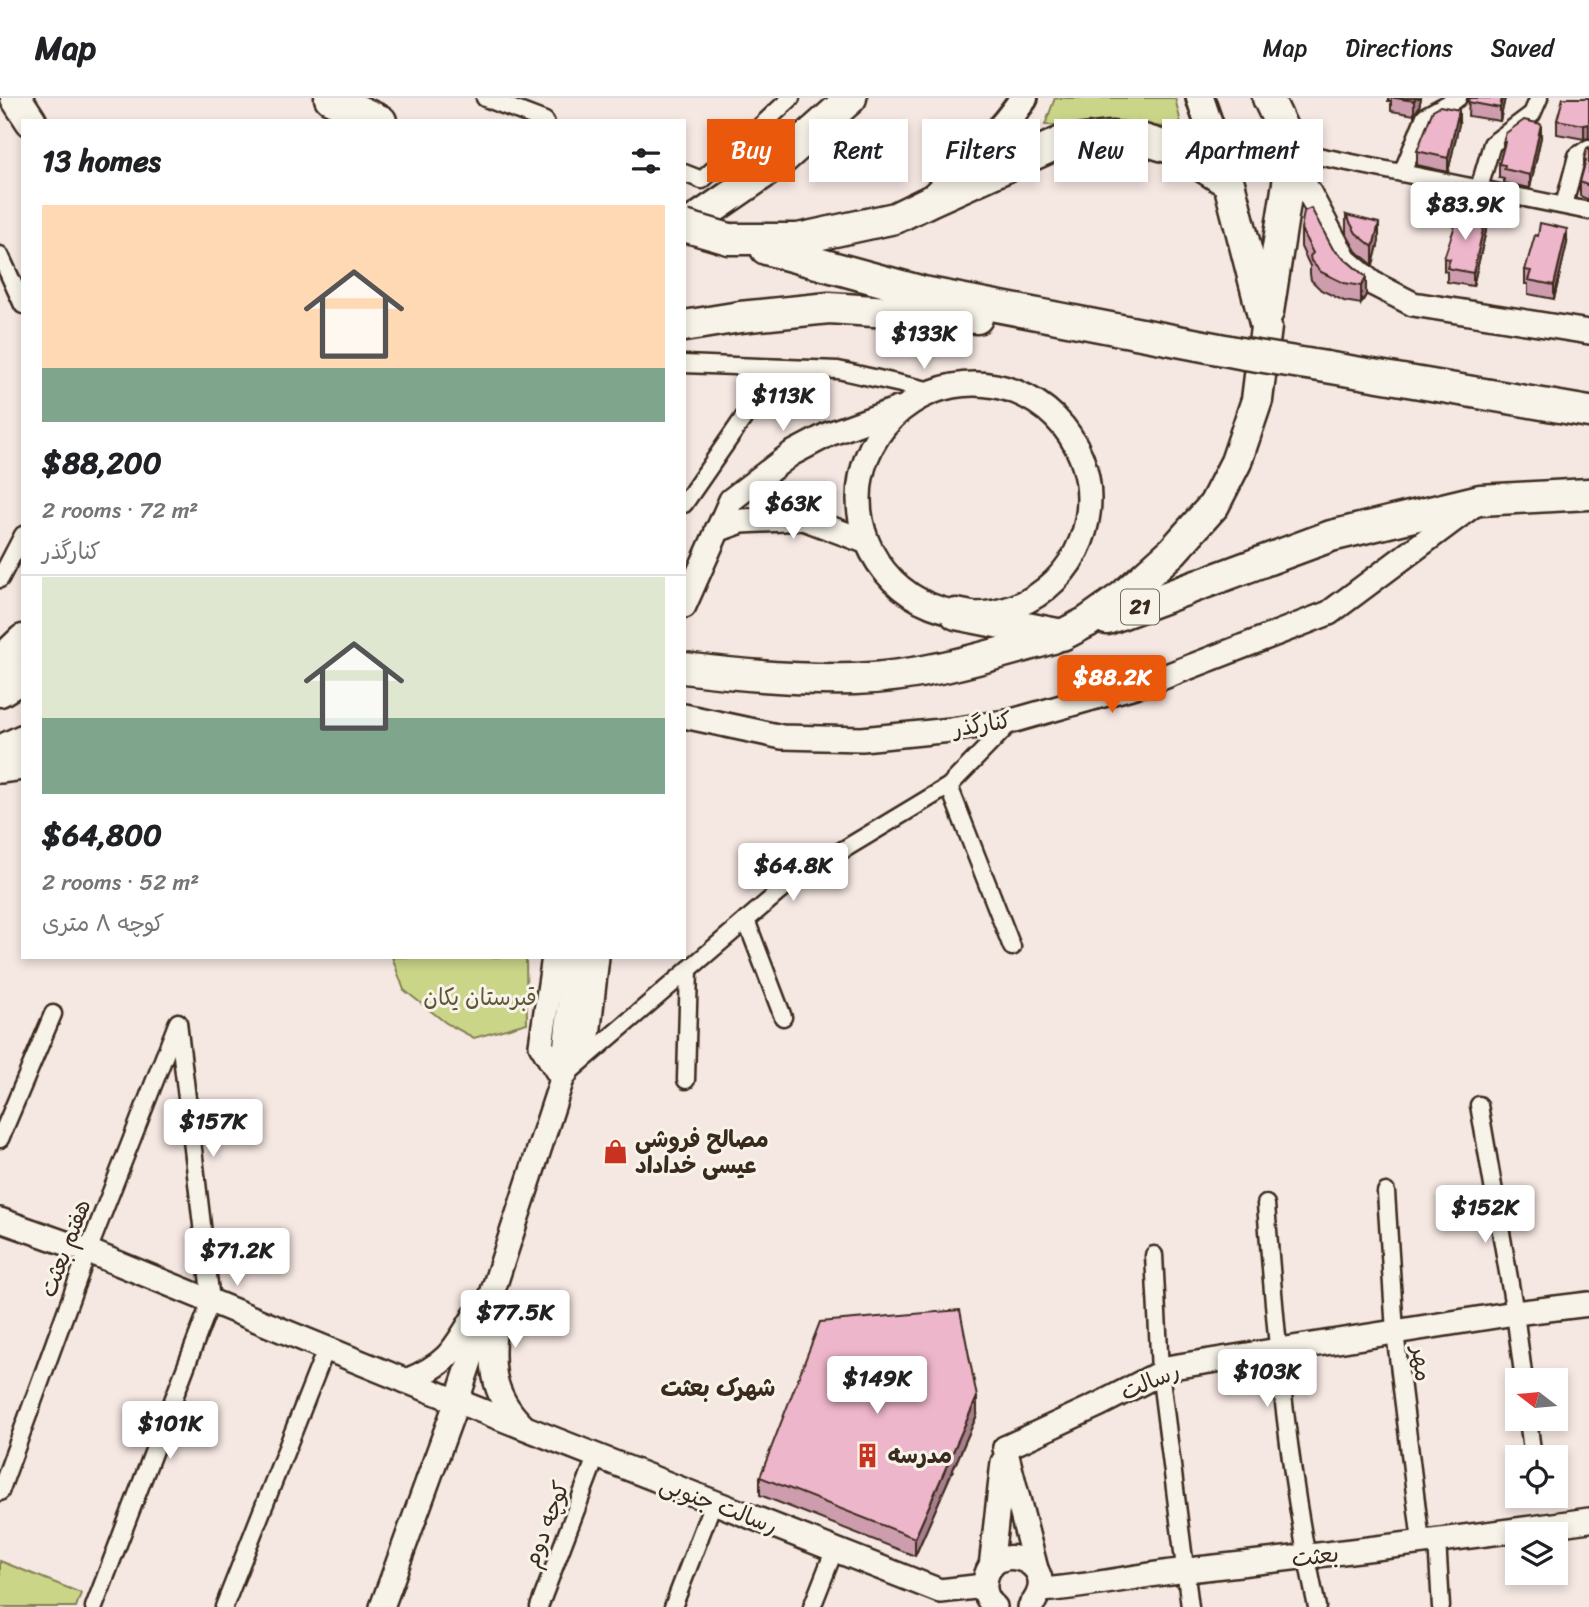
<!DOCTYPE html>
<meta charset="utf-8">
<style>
body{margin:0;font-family:Sriracha,"Playpen Sans Arabic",sans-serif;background:#f6f6f6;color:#202124;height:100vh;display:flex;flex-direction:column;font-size:26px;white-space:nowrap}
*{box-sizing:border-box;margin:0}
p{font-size:23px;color:#757577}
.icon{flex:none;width:38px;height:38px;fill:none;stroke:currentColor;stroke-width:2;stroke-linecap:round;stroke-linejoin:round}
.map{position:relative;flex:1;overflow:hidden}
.details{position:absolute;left:21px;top:21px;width:665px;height:840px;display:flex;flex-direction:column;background:#fff;border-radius:0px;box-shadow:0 4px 10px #0003}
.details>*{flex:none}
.top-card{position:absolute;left:707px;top:21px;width:665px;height:63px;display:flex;gap:14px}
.needle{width:46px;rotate:286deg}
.fabs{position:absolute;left:1505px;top:1270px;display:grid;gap:14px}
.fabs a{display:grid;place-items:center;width:63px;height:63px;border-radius:0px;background:#fff;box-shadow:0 4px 10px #0003;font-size:35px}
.price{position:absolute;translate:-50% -60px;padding:0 16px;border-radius:7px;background:#fff;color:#222;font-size:23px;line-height:46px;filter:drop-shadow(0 2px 4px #0008)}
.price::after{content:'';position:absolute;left:50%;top:42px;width:21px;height:16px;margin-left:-10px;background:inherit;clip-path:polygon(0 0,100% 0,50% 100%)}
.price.selected{background:#ea580c;color:#fff}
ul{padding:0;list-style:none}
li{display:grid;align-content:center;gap:14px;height:371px;padding:0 21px}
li+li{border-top:2px solid #e0e0e0}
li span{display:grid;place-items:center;height:217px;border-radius:0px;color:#555}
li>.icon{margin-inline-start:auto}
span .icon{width:126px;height:126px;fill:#fffc;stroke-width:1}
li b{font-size:30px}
h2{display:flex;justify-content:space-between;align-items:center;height:84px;padding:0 21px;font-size:30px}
.tag{padding:0 24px;border-radius:0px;background:#fff;box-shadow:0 4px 10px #0003;font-size:24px;line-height:63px}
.tag.selected{background:#ea580c;color:#fff}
header{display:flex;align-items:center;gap:42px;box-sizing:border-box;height:98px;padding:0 35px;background:#fff;border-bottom:2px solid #e0e0e0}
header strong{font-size:33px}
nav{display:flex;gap:38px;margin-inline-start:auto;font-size:24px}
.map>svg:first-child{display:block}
.green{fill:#cad588;stroke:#828053;stroke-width:2}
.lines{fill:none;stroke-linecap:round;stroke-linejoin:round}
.street-casing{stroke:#3b2a1e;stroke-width:21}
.secondary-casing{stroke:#3b2a1e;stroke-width:28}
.primary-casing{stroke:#3b2a1e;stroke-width:32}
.highway-casing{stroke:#3b2a1e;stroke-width:35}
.street{stroke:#f7f3e8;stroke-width:16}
.secondary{stroke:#f7f3e8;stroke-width:23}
.primary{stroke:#f7f3e8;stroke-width:26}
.highway{stroke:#f7f3e8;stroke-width:30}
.highway-bridge-casing{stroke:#3b2a1e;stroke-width:35;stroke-linecap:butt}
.highway-bridge{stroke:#f7f3e8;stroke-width:30}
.wall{fill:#cd9dae;stroke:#3b2a1e;stroke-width:2}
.shaded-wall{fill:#a77f8d;stroke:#3b2a1e;stroke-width:2}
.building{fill:#eeb6ca;stroke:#3b2a1e;stroke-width:2}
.labels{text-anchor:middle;stroke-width:6;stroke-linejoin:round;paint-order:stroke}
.shield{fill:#f7f3e8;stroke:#73665b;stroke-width:2}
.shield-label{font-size:21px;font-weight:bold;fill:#3b2a1e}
.street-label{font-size:23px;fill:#3b2a1e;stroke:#f7f3e8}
.park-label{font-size:23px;fill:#5f5538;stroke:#f7f3e8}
.poi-label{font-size:23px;font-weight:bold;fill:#3b2a1e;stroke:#f7f3e8;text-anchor:start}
.neighbourhood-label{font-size:24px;font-weight:bold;fill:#3b2a1e;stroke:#f7f3e8}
</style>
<header>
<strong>Map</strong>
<nav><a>Map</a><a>Directions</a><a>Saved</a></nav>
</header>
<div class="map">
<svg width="1589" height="1509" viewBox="0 0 1589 1509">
<rect width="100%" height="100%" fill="#f5e7e2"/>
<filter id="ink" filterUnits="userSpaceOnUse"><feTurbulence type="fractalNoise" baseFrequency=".0143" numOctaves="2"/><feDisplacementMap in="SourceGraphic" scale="14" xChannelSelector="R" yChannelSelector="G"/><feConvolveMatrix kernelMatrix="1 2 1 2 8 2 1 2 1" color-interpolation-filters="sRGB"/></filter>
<g filter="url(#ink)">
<!-- green -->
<g class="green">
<polygon points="1055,0 1175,0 1182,29 1045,27"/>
<polygon points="392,859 526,859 527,925 474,940 446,925 404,892"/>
<polygon points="0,1463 81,1495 76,1509 0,1509"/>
</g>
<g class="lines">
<defs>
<g id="street">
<polyline points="485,0 545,23"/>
<polyline points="1293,53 1589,113"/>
<polyline points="684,75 702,82 791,0"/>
<polyline points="1402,75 1425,18 1458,0"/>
<polyline points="1479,90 1492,46 1532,16 1539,0"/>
<polyline points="1564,107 1577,58 1589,50"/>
<polyline points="0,157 23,207"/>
<polyline points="684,266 838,272 932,293"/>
<polyline points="684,406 778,270"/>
<polyline points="0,481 23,437"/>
<polyline points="949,688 1012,849"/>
<polyline points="746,822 783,919"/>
<polyline points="574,970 793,782 949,688 1012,623"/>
<polyline points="686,982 689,871"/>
<polyline points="1479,1007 1515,1215 1524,1283"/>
<polyline points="0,1041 53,916"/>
<polyline points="1386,1094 1395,1234 1421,1444"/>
<path d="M 1266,1106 C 1276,1241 1288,1377 1317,1509"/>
<polyline points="1154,1157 1160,1273 1190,1509"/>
<polyline points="1528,1321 1533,1360"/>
<polyline points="0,1394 88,1153 177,926"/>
<polyline points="1437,1442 1441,1509"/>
<polyline points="94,1509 211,1203 178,924"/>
<polyline points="224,1509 326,1251"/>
<polyline points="539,1509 596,1359"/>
<polyline points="673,1509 713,1405"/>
<polyline points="812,1509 834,1453"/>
</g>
<g id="secondary">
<polyline points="1294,56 1304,85 1345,162 1372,185 1413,206 1589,234"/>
<circle cx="974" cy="401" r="115"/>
<polyline points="717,432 742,423 803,420 867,444"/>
<polyline points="684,508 731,402 791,356 829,336 898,311"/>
<polyline points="684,618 782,639 862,641 951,632 1012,623 1156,582 1329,515 1475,406"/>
<polyline points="0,673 23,670"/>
<polyline points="554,859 541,947 562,981 588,938 597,859"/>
<polyline points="0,1122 88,1153 406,1283 940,1493 984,1488"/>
<path d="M 496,1212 C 492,1259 486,1291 522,1327"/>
<path d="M 406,1283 C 447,1266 453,1254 475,1217"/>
<polyline points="1005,1350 1100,1306 1172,1269 1515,1215 1589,1206"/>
<polyline points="1005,1350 1036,1471"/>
<polyline points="991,1469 1003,1364"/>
<path d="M 1040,1492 C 1090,1489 1138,1477 1188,1472 C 1322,1457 1456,1441 1589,1422"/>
<polyline points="382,1509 457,1303 562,981 575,859"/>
<path d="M 995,1509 C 988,1503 984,1495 985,1485 C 989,1437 1068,1464 1030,1509"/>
</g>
<g id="primary">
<polyline points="1200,0 1229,85"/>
<path d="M 936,97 C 968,67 999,36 1024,0"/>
</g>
<g id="highway">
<polyline points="16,0 31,23"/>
<polyline points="330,0 381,23"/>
<polyline points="684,130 777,66 851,0"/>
<polyline points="729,141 798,141 895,120 932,102 1059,45 1111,39 1144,42 1177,52 1229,85 1266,229 1257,302 1236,364 1214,407 1173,453 1122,499 1087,524 1062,537 956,516"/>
<polyline points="766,151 923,194 1245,256"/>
<polyline points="1268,214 1293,53 1268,0"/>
<polyline points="684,228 740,219 829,210 977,220"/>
<polyline points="1326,269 1589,314"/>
<polyline points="1107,521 1331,438 1480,402 1589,396"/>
<polyline points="0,564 23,542"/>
<path d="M 684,570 C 738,577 801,582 855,581 C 923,579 989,558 1053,540"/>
<polyline points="0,593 23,579"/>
<polyline points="0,653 23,642"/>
</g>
</defs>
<!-- street casing -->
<use href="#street" class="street-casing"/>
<!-- secondary casing -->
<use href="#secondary" class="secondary-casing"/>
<!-- primary casing -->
<use href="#primary" class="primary-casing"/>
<!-- highway casing -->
<use href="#highway" class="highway-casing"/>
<!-- street -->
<use href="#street" class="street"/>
<!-- secondary -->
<use href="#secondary" class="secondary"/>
<!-- primary -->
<use href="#primary" class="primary"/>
<!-- highway -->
<use href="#highway" class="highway"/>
<defs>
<g id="highway-bridge">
<polyline points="684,128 729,141"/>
<polyline points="1245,256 1326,269"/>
</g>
</defs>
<!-- highway-bridge casing -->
<use href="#highway-bridge" class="highway-bridge-casing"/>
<!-- highway-bridge -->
<use href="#highway-bridge" class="highway-bridge"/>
</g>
<!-- wall -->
<g class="wall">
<polygon points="1388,0 1421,0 1419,9 1414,17 1391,13 1391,3 1388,3"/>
<polygon points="1469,0 1505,0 1500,23 1468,18"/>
<polygon points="1589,0 1589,40 1584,41 1557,36 1557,22"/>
<polygon points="1459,26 1448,74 1417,67 1417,53"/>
<polygon points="1541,39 1530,90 1504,85 1504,81 1499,80 1499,66 1503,51 1503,44"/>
<polygon points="1589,49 1589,102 1580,98 1580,84 1584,68 1584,61"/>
<polygon points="1346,117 1379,143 1373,167 1356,153 1346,135"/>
<polygon points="1301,131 1333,151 1366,179 1366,197 1361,206 1344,203 1321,192 1311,182 1310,176 1310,168 1301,149"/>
<polygon points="1486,133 1473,188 1447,184 1447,174 1444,173 1444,160"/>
<polygon points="1567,145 1554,201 1528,196 1528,186 1525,186 1525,172"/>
<polygon points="977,1317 915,1458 760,1397 760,1379"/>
</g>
<!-- shaded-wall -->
<g class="shaded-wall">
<polygon points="1416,0 1421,0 1419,9 1414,17 1414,3"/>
<polygon points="1502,0 1505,0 1500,23 1500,10"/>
<polygon points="1459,12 1459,26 1448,74 1448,60"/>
<polygon points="1541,26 1541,39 1530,90 1530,77"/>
<polygon points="1589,26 1589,40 1584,41 1584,27"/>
<polygon points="1486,119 1486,133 1473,188 1473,175"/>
<polygon points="1379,125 1379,143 1373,167 1373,149"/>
<polygon points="1567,131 1567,145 1554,201 1554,187"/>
<polygon points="1366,179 1366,197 1361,206 1361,188"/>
<polygon points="977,1299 977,1317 915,1458 915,1440"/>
</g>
<!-- building -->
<g class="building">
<polygon points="1395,0 1416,0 1414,3"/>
<polygon points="1469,0 1502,0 1500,10 1468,4"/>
<polygon points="1563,0 1589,0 1589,26 1584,27 1557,22"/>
<polygon points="1440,8 1459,12 1448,60 1417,53 1433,12"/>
<polygon points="1524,22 1541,26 1530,77 1504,71 1505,67 1499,66 1505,44 1503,44 1506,35"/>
<polygon points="1589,49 1589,88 1580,84 1586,62 1584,61 1587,50"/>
<polygon points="1311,110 1333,151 1366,179 1361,188 1344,185 1321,174 1311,163 1310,158 1313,155 1301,131 1304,113"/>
<polygon points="1460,113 1486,119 1473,175 1447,170 1450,161 1444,160"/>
<polygon points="1346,117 1379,125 1373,149 1356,135"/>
<polygon points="1540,125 1567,131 1554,187 1528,182 1531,173 1525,172 1535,137 1538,138"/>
<polygon points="960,1212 977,1299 915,1440 760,1379 820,1224"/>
</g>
</g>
<!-- icons -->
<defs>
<symbol id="shop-bare" viewBox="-9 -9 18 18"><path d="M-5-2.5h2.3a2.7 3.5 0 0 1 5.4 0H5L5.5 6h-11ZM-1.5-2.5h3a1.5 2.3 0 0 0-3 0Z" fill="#c8321e" stroke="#f7f3e8" stroke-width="2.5" paint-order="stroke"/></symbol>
<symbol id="building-bare" viewBox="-9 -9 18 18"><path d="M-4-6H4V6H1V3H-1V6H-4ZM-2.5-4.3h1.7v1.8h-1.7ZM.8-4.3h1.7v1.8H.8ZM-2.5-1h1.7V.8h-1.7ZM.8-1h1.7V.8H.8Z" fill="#c8321e" stroke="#f7f3e8" stroke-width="2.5" paint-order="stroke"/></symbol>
</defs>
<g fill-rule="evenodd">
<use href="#shop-bare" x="598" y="1036" width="35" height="35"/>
<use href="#building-bare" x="850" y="1340" width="35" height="35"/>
</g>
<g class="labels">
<!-- shield labels -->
<rect class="shield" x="1121" y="491.5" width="38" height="35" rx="5"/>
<g class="shield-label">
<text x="1140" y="516">21</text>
</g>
<!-- street labels -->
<g class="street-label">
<text transform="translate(982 626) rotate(-9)" y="8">کنارگذر</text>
<text transform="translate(65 1150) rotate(-69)" y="8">هفتم بعثت</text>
<text transform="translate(1422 1266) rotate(83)" y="8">مهر</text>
<text transform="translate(1150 1283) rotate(-23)" y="8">رسالت</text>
<text transform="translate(719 1407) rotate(21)" y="8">رسالت جنوبی</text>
<text transform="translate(546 1426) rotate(-69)" y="8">کوچه دوم</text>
<text transform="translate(1315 1458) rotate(-7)" y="8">بعثت</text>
</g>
<!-- park labels -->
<g class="park-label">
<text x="480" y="907">قبرستان یکان</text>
</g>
<!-- poi labels -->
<g class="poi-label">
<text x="635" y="1049">مصالح فروشی<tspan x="635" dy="26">عیسی خداداد</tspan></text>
<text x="888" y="1365">مدرسه</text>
</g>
<!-- neighbourhood labels -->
<g class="neighbourhood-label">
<text x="718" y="1298">شهرک بعثت</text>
</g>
</g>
</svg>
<div class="fabs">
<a><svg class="needle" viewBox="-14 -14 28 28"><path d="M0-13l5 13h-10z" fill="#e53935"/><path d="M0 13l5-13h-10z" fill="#757577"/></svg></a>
<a><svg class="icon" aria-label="locate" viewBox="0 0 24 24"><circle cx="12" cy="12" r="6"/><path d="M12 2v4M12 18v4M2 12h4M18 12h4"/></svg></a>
<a><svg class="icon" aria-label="layers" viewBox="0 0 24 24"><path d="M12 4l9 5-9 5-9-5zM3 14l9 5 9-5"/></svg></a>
</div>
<b class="price" style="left:1465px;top:144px">$83.9K</b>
<b class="price" style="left:924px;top:273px">$133K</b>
<b class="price" style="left:783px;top:335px">$113K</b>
<b class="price" style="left:793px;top:443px">$63K</b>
<b class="price selected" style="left:1112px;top:617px">$88.2K</b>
<b class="price" style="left:793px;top:805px">$64.8K</b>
<b class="price" style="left:213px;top:1061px">$157K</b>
<b class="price" style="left:1485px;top:1147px">$152K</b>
<b class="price" style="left:237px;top:1190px">$71.2K</b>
<b class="price" style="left:515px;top:1252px">$77.5K</b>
<b class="price" style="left:1267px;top:1311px">$103K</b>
<b class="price" style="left:877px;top:1318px">$149K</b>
<b class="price" style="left:170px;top:1363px">$101K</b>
<div class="top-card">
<a class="tag selected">Buy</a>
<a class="tag">Rent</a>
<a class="tag">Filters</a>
<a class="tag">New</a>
<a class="tag">Apartment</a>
</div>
<section class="details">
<h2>13 homes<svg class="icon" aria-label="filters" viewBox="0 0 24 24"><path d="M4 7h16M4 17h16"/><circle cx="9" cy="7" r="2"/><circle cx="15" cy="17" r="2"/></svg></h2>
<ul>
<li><span style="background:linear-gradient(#ffd9b3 75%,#7fa58c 0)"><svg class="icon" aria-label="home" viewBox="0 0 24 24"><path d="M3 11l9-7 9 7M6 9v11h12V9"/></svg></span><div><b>$88,200</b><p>2 rooms · 72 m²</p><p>کنارگذر</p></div></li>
<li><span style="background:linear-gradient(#dfe7d0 65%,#7fa58c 0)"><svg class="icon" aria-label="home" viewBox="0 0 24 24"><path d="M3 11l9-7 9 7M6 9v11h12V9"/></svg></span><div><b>$64,800</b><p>2 rooms · 52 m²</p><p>کوچه ۸ متری</p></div></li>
</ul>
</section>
</div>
